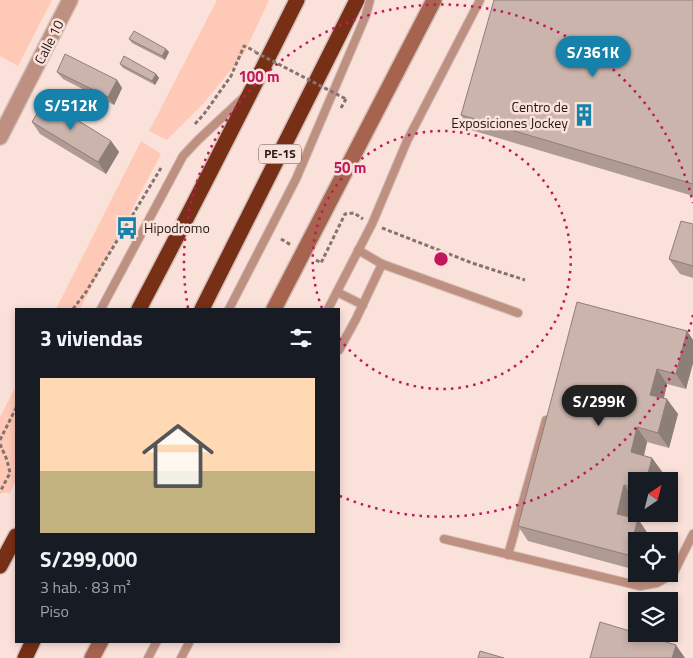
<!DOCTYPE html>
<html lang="es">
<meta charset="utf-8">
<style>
body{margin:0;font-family:"Titillium Web",sans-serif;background:#242831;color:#f1f3f6;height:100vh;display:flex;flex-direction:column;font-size:19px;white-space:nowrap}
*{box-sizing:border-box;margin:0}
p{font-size:16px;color:#9ea1a6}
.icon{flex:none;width:28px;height:28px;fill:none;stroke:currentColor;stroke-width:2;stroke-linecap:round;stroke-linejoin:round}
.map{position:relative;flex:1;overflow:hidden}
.panel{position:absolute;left:15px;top:308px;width:325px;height:335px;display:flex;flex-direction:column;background:#171b24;border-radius:0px;box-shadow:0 2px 8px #0003}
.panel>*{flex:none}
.needle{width:32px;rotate:35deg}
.fabs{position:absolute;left:628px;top:472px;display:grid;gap:10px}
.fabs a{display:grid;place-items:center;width:50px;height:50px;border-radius:0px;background:#171b24;box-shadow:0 2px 8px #0003;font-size:25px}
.price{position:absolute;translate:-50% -42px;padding:0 11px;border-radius:18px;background:#1681aa;color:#fff;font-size:16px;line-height:32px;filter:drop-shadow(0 1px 2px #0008)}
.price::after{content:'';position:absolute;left:50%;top:30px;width:15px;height:11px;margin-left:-8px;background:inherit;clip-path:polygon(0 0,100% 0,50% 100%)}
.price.current{background:#222;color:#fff}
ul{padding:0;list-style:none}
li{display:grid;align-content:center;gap:10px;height:265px;padding:0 25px}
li+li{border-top:1px solid #363941}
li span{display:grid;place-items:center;height:155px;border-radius:0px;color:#555}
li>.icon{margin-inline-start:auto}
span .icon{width:90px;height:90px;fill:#fffc;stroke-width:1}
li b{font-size:21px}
h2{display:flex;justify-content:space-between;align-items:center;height:60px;padding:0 25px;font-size:21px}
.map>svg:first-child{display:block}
.green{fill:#ffc9b7}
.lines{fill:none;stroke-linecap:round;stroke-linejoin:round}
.lane-casing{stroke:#d3beb7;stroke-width:10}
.street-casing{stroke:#d3beb7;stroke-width:18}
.secondary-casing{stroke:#d3beb7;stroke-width:18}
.highway-casing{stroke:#d3beb7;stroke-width:18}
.path{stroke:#84746f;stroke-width:3;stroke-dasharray:4 2.5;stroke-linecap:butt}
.lane{stroke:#be9081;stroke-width:8}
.street{stroke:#be9081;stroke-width:15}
.secondary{stroke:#a6644f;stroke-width:15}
.highway{stroke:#772f16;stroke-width:15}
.path-bridge{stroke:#84746f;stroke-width:3;stroke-dasharray:4 2.5;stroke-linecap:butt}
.wall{fill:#af9b94}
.shaded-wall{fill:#8e7e78}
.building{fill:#cbb4ac;stroke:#8e7e78}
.ring{fill:none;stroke:#c2185b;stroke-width:2.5;stroke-dasharray:2.5 5}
.labels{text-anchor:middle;stroke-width:5;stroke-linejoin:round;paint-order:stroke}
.shield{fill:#fae2da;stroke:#635552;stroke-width:1}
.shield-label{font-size:12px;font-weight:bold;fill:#221917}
.street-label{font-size:14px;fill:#221917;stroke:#fae2da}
.poi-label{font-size:14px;fill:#221917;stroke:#fae2da;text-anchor:end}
.centre{fill:#c2185b;stroke:#fae2da;stroke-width:2.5}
.ring-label{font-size:15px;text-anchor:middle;font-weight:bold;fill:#c2185b;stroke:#fae2da;stroke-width:5;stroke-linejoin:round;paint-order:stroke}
</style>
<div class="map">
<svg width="693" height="658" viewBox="0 0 693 658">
<rect width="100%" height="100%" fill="#fae2da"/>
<!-- green -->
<g class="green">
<polygon points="0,0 52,0 18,66 0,56"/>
<polygon points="217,0 269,0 244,54 203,104 167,140 149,131"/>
<polygon points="141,141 161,154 80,309 56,309"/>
<polygon points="16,386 16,480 10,493 0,493 0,417"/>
</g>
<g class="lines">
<defs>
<g id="lane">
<polyline points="358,250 382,264"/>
<polyline points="337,292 363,305"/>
<polyline points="101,309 183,156 198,140 243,98"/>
<polyline points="229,309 296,179 366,15 370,0"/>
<polyline points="328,309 372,224 407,141 480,0"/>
<polyline points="339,350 356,319 382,264 518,313"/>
<polyline points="444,539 640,586 657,583 673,574 693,534"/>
<polyline points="508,555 546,420"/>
<polyline points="148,658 157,641"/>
<polyline points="181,658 190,641"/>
</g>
<polyline id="street" points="0,137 70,0"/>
<g id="secondary">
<polyline points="274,309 434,0"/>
<polyline points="92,658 101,641"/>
</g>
<g id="highway">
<path d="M 139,309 C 193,207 245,104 297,0"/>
<polyline points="202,309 357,0"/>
<polyline points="0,566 16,536"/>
<polyline points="25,658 33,641"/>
</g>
</defs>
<!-- lane casing -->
<use href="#lane" class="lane-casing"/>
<!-- street casing -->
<use href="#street" class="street-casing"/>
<!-- secondary casing -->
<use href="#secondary" class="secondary-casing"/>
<!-- highway casing -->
<use href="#highway" class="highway-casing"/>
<!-- path -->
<g class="path">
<polyline points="341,108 346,99"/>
<polyline points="195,124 204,114 231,76 244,46 255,51"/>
<polyline points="382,228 472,263 525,280"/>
<polyline points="281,239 291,245"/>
<polyline points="316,260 321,263 345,214 354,213 363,219"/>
<polyline points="73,309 86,292 161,168"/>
<polyline points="0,440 16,408"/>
<polyline points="0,444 7,460 10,473 0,492"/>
</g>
<!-- lane -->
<use href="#lane" class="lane"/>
<!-- street -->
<use href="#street" class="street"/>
<!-- secondary -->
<use href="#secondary" class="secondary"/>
<!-- highway -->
<use href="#highway" class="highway"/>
<!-- path-bridge -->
<polyline class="path-bridge" points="255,52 346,99"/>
</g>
<!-- wall -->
<g class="wall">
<polygon points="693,0 693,196 471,130 461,115"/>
<polygon points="129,39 166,49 169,52 165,60 132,43"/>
<polygon points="120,64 156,74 159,78 155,85 123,68"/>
<polygon points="57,72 117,80 122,88 114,105 63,79"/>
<polygon points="32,122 111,141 119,152 106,174 40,134"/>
<polygon points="693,224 693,278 680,274 669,259"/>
<polygon points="687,331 693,340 693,363 686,389 667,384 664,398 678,414 669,448 647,442 644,456 652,458 663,473 636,481 636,501 635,500 630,517 638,519 648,534 646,541 636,541 636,570 528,541 518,526"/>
</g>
<!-- shaded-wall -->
<g class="shaded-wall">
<polygon points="166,49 169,52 165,60 162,56"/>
<polygon points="156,74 159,78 155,85 152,81"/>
<polygon points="117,80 122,88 114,105 108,97"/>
<polygon points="111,141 119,152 106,174 98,162"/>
<polygon points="687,331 693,340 693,363 686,389 676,374"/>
<polygon points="657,369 667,384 661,410 650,395"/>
<polygon points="667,399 678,414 669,448 658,433"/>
<polygon points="637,427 647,442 641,467 631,452"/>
<polygon points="652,458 663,473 660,481 646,481"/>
<polygon points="624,485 635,500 627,528 617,514"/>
<polygon points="638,519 648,534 646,541 636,541 636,567 628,555"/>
<polygon points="676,645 685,658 672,658"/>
</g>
<!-- building -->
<g class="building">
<polygon points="494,0 693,0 693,184 461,115"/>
<polygon points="134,31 166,49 162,56 129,39"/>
<polygon points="65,54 117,80 108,97 57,72"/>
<polygon points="124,56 156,74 152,81 120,64"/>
<polygon points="45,100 111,141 98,162 32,122"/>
<polygon points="681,221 693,224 693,266 669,259"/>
<polygon points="577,302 687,331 676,374 657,369 650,395 667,399 658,433 637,427 631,452 652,458 646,481 636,481 636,489 624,485 617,514 638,519 628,555 518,526"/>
<polygon points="600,622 676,645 672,658 590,658"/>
<polygon points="480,651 504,658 478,658"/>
</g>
<!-- distance rings -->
<g class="ring">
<path d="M322 308A129 129 0 1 1 339 338"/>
<path d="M693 315A258 258 0 0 1 340 496M188 308A258 258 0 0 1 693 203"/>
</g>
<!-- icons -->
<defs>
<symbol id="building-bare" viewBox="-9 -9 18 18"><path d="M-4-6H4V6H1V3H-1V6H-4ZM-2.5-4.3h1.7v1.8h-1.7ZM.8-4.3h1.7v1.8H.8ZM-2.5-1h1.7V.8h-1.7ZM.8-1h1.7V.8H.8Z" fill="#1681aa" stroke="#fae2da" stroke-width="2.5" paint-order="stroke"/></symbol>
<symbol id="bus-bare" viewBox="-9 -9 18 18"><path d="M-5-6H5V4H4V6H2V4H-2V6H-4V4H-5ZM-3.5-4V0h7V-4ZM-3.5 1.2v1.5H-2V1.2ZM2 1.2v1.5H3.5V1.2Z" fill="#1681aa" stroke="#fae2da" stroke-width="2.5" paint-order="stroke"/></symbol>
</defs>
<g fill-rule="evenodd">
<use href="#building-bare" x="568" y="99" width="32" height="32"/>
<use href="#bus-bare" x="111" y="212" width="32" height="32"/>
</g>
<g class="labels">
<!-- shield labels -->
<rect class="shield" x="259" y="144.5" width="42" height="19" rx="4"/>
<g class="shield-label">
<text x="280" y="158">PE-1S</text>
</g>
<!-- street labels -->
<g class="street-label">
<text transform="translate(49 42) rotate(-63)" y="5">Calle 10</text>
</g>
<!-- poi labels -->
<g class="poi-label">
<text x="568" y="112">Centro de<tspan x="568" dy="16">Exposiciones Jockey</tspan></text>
<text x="144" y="233" text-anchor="start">Hipodromo</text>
</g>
</g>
<circle cx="441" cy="259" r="8" class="centre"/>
<g class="ring-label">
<text x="259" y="82">100 m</text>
<text x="350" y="173">50 m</text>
</g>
</svg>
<div class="fabs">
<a><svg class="needle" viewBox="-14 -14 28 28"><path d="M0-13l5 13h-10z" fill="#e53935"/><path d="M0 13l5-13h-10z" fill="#9ea1a6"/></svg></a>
<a><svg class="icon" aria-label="locate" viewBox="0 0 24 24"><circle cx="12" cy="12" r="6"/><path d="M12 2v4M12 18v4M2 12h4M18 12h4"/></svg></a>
<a><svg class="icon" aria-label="layers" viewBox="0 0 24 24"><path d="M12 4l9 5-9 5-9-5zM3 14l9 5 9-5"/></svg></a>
</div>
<b class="price" style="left:593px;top:78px">S/361K</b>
<b class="price" style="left:71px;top:131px">S/512K</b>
<b class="price current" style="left:599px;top:427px">S/299K</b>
<section class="panel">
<h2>3 viviendas<svg class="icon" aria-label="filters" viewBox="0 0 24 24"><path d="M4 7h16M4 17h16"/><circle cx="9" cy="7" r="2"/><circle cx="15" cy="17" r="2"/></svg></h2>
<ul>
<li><span style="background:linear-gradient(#ffd9b3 60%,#c2b280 0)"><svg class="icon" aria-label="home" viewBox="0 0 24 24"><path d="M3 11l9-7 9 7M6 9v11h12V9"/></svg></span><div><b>S/299,000</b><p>3 hab. · 83 m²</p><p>Piso</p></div></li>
</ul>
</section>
</div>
